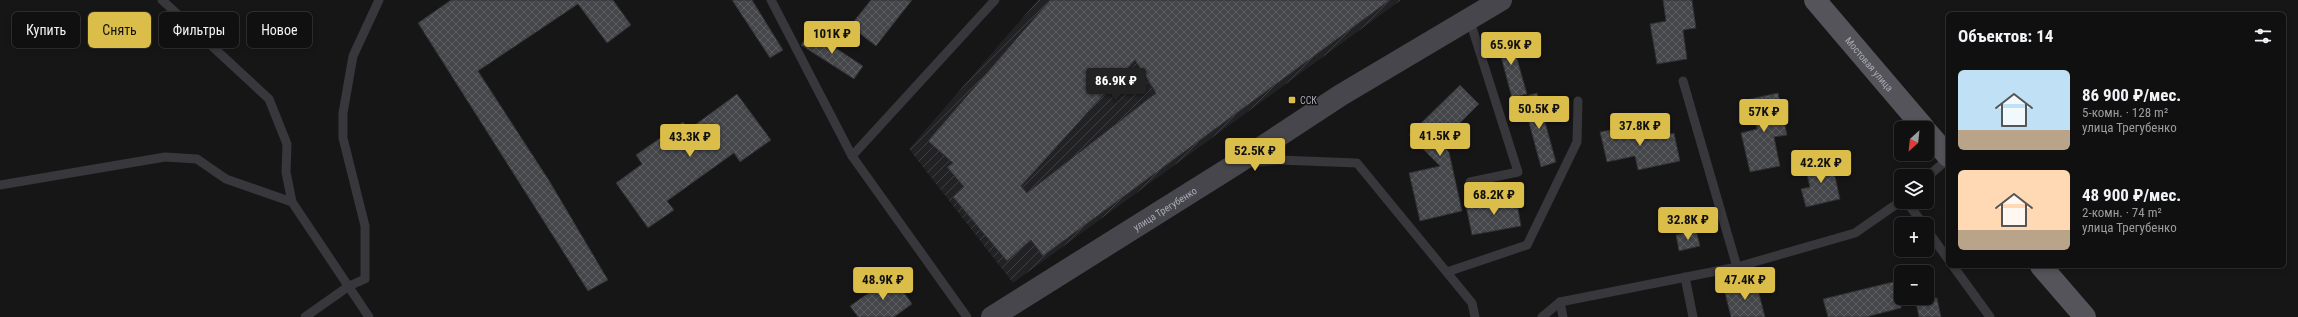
<!DOCTYPE html>
<html lang="ru">
<meta charset="utf-8">
<style>
body{margin:0;font-family:"Roboto Condensed",sans-serif;background:#1e1e1f;color:#f1f3f6;height:100vh;display:flex;flex-direction:column;font-size:15px;white-space:nowrap}
*{box-sizing:border-box;margin:0}
p{font-size:13px;color:#9c9d9f}
.icon{flex:none;width:22px;height:22px;fill:none;stroke:currentColor;stroke-width:2;stroke-linecap:round;stroke-linejoin:round}
.map{position:relative;flex:1;overflow:hidden}
.sheet{position:absolute;left:1946px;top:12px;width:340px;height:256px;display:flex;flex-direction:column;background:#101011;border-radius:6px;box-shadow:0 2px 6px #0003,0 0 0 1px #303031}
.sheet>*{flex:none}
.hud{position:absolute;left:12px;top:12px;width:380px;height:36px;display:flex;gap:8px}
.needle{width:26px;rotate:207deg}
.buttons{position:absolute;left:1894px;top:121px;display:grid;gap:8px}
.buttons a{display:grid;place-items:center;width:40px;height:40px;border-radius:6px;background:#101011;box-shadow:0 2px 6px #0003,0 0 0 1px #303031;font-size:20px}
.price{position:absolute;translate:-50% -34px;padding:0 9px;border-radius:4px;background:#dbbd4a;color:#111;font-size:13px;line-height:26px;filter:drop-shadow(0 1px 2px #0008)}
.price::after{content:'';position:absolute;left:50%;top:24px;width:12px;height:9px;margin-left:-6px;background:inherit;clip-path:polygon(0 0,100% 0,50% 100%)}
.price.on{background:#222;color:#fff}
ul{padding:0;list-style:none}
li{display:flex;align-items:center;gap:12px;height:100px;padding:0 12px}
li span{display:grid;place-items:center;flex:none;width:112px;height:80px;border-radius:6px;color:#555}
li>.icon{margin-inline-start:auto}
span .icon{width:48px;height:48px;fill:#fffc;stroke-width:1}
li b{font-size:17px}
h2{display:flex;justify-content:space-between;align-items:center;height:48px;padding:0 12px;font-size:17px}
.tag{padding:0 14px;border-radius:6px;background:#101011;box-shadow:0 2px 6px #0003,0 0 0 1px #303031;font-size:14px;line-height:36px}
.tag.on{background:#dbbd4a;color:#111}
.map>svg:first-child{display:block}
.industrial{fill:url(#industrial-furrows)}
.building{fill:url(#building-cross-hatch);stroke:#303033;fill-rule:evenodd}
.lines{fill:none;stroke-linecap:round;stroke-linejoin:round}
.lane{stroke:#37373c;stroke-width:9}
.secondary{stroke:#46464c;stroke-width:22}
.primary{stroke:#54545a;stroke-width:22}
.poi-dot{fill:#dbbd4a;stroke:#111112;stroke-width:1.5}
.labels{text-anchor:middle;stroke-width:3;stroke-linejoin:round;paint-order:stroke}
.street-label{font-size:10px;fill:#a9acb6;stroke:#111112}
.poi-label{font-size:10px;fill:#a9acb6;stroke:#111112;text-anchor:start}
</style>
<div class="map">
<svg width="2298" height="317" viewBox="0 0 2298 317">
<defs>
<pattern id="industrial-furrows" width="10" height="10" patternUnits="userSpaceOnUse"><rect width="10" height="10" fill="#222224"/><path d="M-1 1l2-2M0 10L10 0M9 11l2-2" fill="none" stroke="#3f3f42"/></pattern>
<pattern id="building-cross-hatch" width="8" height="8" patternUnits="userSpaceOnUse"><rect width="8" height="8" fill="#45464a"/><path d="M0 0l8 8M0 8l8-8" fill="none" stroke="#5d5e62"/></pattern>
</defs>
<rect width="100%" height="100%" fill="#161617"/>
<!-- industrial -->
<polygon class="industrial" points="1038,0 1401,0 1013,283 909,149"/>
<!-- building -->
<g class="building">
<polygon points="451,0 613,0 631,25 607,43 578,4 478,71 550,182 608,280 588,291 418,23"/>
<polygon points="732,0 752,0 783,50 770,58"/>
<polygon points="871,0 912,0 876,46 850,26"/>
<path d="M 1050,0 L 1390,0 L 1043,256 L 1031,240 L 1007,261 L 953,197 L 964,187 L 947,167 L 953,163 L 928,141 ZM 1135,60 L 1156,93 L 1027,193 L 1021,186 Z"/>
<polygon points="1663,0 1692,0 1696,28 1683,30 1687,59 1657,64 1650,24 1666,21"/>
<polygon points="810,31 863,66 854,79 801,45"/>
<polygon points="1510,34 1527,94 1512,98 1496,38"/>
<polygon points="1460,85 1479,104 1440,143 1449,152 1462,211 1420,221 1409,173 1440,166 1409,135"/>
<polygon points="1537,93 1556,162 1541,167 1522,97"/>
<polygon points="1778,93 1787,135 1774,137 1780,166 1750,172 1741,133 1757,129 1750,99"/>
<polygon points="737,94 771,140 740,162 734,153 667,201 674,210 648,228 616,183 642,164 636,155 683,122 688,130"/>
<polygon points="1640,124 1644,140 1674,133 1680,161 1638,170 1635,156 1607,162 1600,132"/>
<polygon points="1831,158 1840,199 1806,207 1801,189 1810,187 1807,175 1811,174 1809,162"/>
<polygon points="1516,197 1521,226 1472,235 1466,206"/>
<polygon points="1696,230 1700,246 1679,251 1676,235"/>
<polygon points="893,276 912,304 894,317 858,317 850,306"/>
<polygon points="1901,280 1901,308 1866,317 1828,317 1823,299"/>
<polygon points="1756,282 1765,317 1731,317 1724,289"/>
<polygon points="1915,298 1937,298 1941,317 1919,317"/>
</g>
<g class="lines">
<!-- lane -->
<g class="lane">
<polyline points="162,0 269,99 287,144 286,172 292,202"/>
<polyline points="771,0 852,156 967,317"/>
<polyline points="1469,18 1518,172 1470,182"/>
<polyline points="1683,81 1737,267"/>
<polyline points="852,156 995,0"/>
<polyline points="1248,163 1279,160 1357,163 1472,303 1475,317"/>
<polyline points="1927,177 1948,159"/>
<polyline points="0,185 165,157 197,159 226,179 292,202 369,317"/>
<polyline points="1907,202 1923,224"/>
<polyline points="1927,230 1948,259"/>
<polyline points="1953,266 1990,317"/>
<polyline points="1447,272 1527,245 1577,142 1578,101"/>
<polyline points="1685,277 1693,317"/>
<polyline points="1560,302 1563,317"/>
<polyline points="305,317 349,286 365,279 365,226 343,138 343,113 353,56 379,0"/>
<polyline points="1542,317 1560,302 1737,267 1855,233 1901,201"/>
</g>
<!-- secondary -->
<path class="secondary" id="s1" d="M 992,317 L 1236,164 L 1341,95 L 1501,0"/>
<!-- primary -->
<g class="primary">
<path id="s2" d="M 1815,0 L 1924,128"/>
<polyline points="1927,132 1948,156"/>
<polyline points="2041,266 2085,317"/>
</g>
</g>
<!-- markers -->
<rect class="poi-dot" x="1288" y="96" width="8" height="8" rx="2"/>
<g class="labels">
<!-- street labels -->
<g class="street-label">
<text dy="4" stroke="none"><textPath href="#s2" startOffset="84">Мостовая улица</textPath></text>
<text dy="4" stroke="none"><textPath href="#s1" startOffset="204">улица Трегубенко</textPath></text>
</g>
<!-- poi labels -->
<g class="poi-label">
<text x="1300" y="104">ССК</text>
</g>
</g>
</svg>
<div class="buttons">
<a><svg class="needle" viewBox="-14 -14 28 28"><path d="M0-13l5 13h-10z" fill="#e53935"/><path d="M0 13l5-13h-10z" fill="#9c9d9f"/></svg></a>
<a><svg class="icon" aria-label="layers" viewBox="0 0 24 24"><path d="M12 4l9 5-9 5-9-5zM3 14l9 5 9-5"/></svg></a>
<a>+</a>
<a>−</a>
</div>
<b class="price" style="left:832px;top:55px">101K ₽</b>
<b class="price" style="left:1511px;top:66px">65.9K ₽</b>
<b class="price on" style="left:1116px;top:102px">86.9K ₽</b>
<b class="price" style="left:1539px;top:130px">50.5K ₽</b>
<b class="price" style="left:1764px;top:133px">57K ₽</b>
<b class="price" style="left:1640px;top:147px">37.8K ₽</b>
<b class="price" style="left:1440px;top:157px">41.5K ₽</b>
<b class="price" style="left:690px;top:158px">43.3K ₽</b>
<b class="price" style="left:1255px;top:172px">52.5K ₽</b>
<b class="price" style="left:1821px;top:184px">42.2K ₽</b>
<b class="price" style="left:1494px;top:216px">68.2K ₽</b>
<b class="price" style="left:1688px;top:241px">32.8K ₽</b>
<b class="price" style="left:883px;top:301px">48.9K ₽</b>
<b class="price" style="left:1745px;top:301px">47.4K ₽</b>
<div class="hud">
<a class="tag">Купить</a>
<a class="tag on">Снять</a>
<a class="tag">Фильтры</a>
<a class="tag">Новое</a>
</div>
<section class="sheet">
<h2>Объектов: 14<svg class="icon" aria-label="filters" viewBox="0 0 24 24"><path d="M4 7h16M4 17h16"/><circle cx="9" cy="7" r="2"/><circle cx="15" cy="17" r="2"/></svg></h2>
<ul>
<li><span style="background:linear-gradient(#bfe0f5 75%,#b9a48a 0)"><svg class="icon" aria-label="home" viewBox="0 0 24 24"><path d="M3 11l9-7 9 7M6 9v11h12V9"/></svg></span><div><b>86 900 ₽/мес.</b><p>5-комн. · 128 m²</p><p>улица Трегубенко</p></div></li>
<li><span style="background:linear-gradient(#ffd9b3 75%,#b9a48a 0)"><svg class="icon" aria-label="home" viewBox="0 0 24 24"><path d="M3 11l9-7 9 7M6 9v11h12V9"/></svg></span><div><b>48 900 ₽/мес.</b><p>2-комн. · 74 m²</p><p>улица Трегубенко</p></div></li>
</ul>
</section>
</div>
